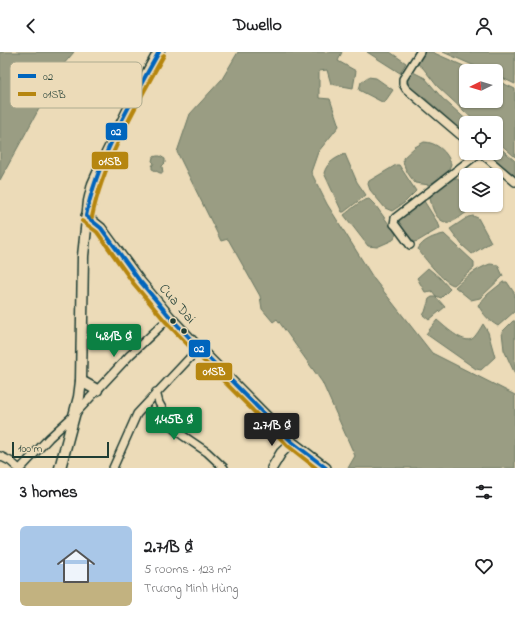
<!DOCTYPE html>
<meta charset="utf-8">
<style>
body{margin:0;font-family:"Indie Flower",sans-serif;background:#f2f2f2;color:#202124;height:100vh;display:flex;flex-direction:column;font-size:15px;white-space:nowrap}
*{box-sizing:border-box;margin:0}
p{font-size:13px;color:#757577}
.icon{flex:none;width:22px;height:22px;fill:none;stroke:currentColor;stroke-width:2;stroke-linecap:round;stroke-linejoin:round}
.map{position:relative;height:416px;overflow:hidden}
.drawer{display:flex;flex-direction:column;background:#fff;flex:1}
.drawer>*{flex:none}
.needle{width:26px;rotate:265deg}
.buttons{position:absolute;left:459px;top:12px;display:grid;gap:8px}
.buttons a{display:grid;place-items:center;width:44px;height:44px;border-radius:6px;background:#fff;box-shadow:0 1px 3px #0004;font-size:20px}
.scale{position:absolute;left:12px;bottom:10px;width:97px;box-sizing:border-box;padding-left:4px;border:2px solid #1f3d34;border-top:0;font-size:11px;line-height:14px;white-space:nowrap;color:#1f3d34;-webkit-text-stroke:3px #ecdbb8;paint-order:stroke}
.price{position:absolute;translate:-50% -34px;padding:0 9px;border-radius:4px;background:#0b8043;color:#fff;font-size:13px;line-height:26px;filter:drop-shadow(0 1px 2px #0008)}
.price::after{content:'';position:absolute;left:50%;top:24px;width:12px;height:9px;margin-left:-6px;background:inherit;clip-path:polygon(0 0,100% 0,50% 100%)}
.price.on{background:#222;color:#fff}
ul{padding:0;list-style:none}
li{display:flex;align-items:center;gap:12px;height:100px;padding:0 20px}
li+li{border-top:1px solid #e0e0e0}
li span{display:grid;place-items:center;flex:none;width:112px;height:80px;border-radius:6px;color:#555}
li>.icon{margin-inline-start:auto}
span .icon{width:48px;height:48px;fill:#fffc;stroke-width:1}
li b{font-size:17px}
h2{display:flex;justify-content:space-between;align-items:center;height:48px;padding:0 20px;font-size:17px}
header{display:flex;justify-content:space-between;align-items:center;height:52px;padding:0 20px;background:#fff;font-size:18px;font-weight:700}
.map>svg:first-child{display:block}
.water{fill:#9a9d83;stroke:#697763}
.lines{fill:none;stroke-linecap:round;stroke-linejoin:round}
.minor-casing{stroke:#1f3d34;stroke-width:10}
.tertiary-casing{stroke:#1f3d34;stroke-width:12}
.secondary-casing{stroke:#1f3d34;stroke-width:13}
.minor{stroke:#ecdbb8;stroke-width:7}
.tertiary{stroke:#ecdbb8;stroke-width:9}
.secondary{stroke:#ecdbb8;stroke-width:10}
.bus-1-casing{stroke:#ecdbb8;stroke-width:7}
.bus-2-casing{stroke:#ecdbb8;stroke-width:7}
.bus-1{stroke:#0065bd;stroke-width:4}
.bus-2{stroke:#b68610;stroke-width:4}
.bus-dot{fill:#1f3d34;stroke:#ecdbb8;stroke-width:1.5}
.labels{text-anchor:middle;stroke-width:4;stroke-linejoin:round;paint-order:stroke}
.street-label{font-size:14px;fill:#1f3d34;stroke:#ecdbb8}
.key{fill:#ecdbb8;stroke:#aeac90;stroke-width:1}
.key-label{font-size:11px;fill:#1f3d34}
.line-badge{stroke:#ecdbb8;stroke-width:1.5}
.badge-label{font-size:11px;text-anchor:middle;font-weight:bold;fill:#fff}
</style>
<header><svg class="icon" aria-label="back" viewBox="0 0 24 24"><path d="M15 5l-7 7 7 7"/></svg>Dwello<svg class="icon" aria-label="person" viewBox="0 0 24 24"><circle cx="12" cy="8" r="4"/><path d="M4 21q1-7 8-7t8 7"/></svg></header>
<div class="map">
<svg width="515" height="416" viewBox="0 0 515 416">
<rect width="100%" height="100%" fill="#ecdbb8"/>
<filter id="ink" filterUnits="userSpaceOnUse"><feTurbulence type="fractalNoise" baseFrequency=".025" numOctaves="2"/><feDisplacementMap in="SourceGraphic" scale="8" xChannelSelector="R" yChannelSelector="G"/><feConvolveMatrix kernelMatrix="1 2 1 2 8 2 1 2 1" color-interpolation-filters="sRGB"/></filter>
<g filter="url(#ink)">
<!-- water -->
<g class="water">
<polygon points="0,0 74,0 63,13 0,128"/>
<polygon points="238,0 342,0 338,9 356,19 353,36 331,32 327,18 319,19 319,46 330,47 339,74 318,100 311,120 327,152 374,227 432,301 515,343 515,416 348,416 355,404 322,330 277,267 273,270 262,257 260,244 228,187 221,189 177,100 190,62 222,27"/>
<polygon points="367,0 390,0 406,11 400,21"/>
<polygon points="424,0 432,0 475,19 466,19 466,49 496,49 496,28 515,37 515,105 496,88 496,71 477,71 437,34 423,16 418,12"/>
<polygon points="443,0 515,0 515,32 496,23 496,19 486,19"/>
<polygon points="413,20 425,26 442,46 470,71 466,71 466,83 426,47 410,35 407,27"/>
<polygon points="368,25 376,26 393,38 384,51 359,38 361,30"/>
<path d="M 424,90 C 436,90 448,100 451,112 L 448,120 L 429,133 L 415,131 C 409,123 403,116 403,106 L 415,95 Z"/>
<polygon points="496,92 515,109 515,124 487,101 496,101"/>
<path d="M 345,102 L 357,130 L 366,143 L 344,160 L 342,160 L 324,121 C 327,110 336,106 345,102 Z"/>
<polygon points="157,104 160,104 165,107 165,111 162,114 163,121 160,121 152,117 152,114 154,111 152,109 153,105"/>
<polygon points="396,113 399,113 416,139 404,151 392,159 385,156 370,138 368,132 369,129"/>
<path d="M 454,126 C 467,129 466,142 466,153 L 469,153 L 470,158 C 465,161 457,168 451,170 C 437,173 431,155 430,145 C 436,137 443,130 454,126 Z"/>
<path d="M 369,147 L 376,154 L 396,182 L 393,188 L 377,195 L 368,194 L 344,163 C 351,158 360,148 369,147 Z"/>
<polygon points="423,149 424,149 439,173 440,176 418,189 414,190 398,171 400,166"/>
<polygon points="473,164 478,166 491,190 472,202 462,193 450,177 468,165"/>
<path d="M 444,182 L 474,210 L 474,216 L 454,233 C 445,232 423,205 418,197 C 423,188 434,184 444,182 Z"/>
<path d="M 490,212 L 498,213 L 503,224 L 480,246 L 471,248 L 455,235 C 466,225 476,217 490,212 Z"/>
<polygon points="428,216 440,226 450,237 441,246 436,244 432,239 425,240 417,226"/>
<path d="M 503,230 L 507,230 L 515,242 L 515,259 L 498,274 C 489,269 483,262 478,253 L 488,242 Z"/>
<polygon points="432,245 436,245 445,255 429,268 423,263 425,260 429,247"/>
<path d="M 437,268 C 444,274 463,292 472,287 C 476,284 480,277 483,272 L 488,280 L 495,305 L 481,318 L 476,317 L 426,282 Z"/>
<polygon points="513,269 515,269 515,322 504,298 502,280"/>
</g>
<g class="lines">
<defs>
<g id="minor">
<polyline points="420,0 403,27 403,32 406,37 466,88"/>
<polyline points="481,101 515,130"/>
<polyline points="410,193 396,174 394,172 395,166 479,101"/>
<polyline points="156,340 159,351 174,377 182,383 207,400 224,416"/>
<polyline points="0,404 10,409 18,416"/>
<polyline points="21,416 49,386 74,363 130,303 170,265"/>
<polyline points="113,416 137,362 199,296"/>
</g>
<g id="tertiary">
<polyline points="86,164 101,176 139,228 170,265 199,296 292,390 326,416"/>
<polyline points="272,416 281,401 292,390"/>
</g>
<g id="secondary">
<polyline points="81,329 97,338"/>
<polyline points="60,416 79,345 81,329 83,204 89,149 93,132 106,103 139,36 159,0"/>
</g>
</defs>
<!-- minor casing -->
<use href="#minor" class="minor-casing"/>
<!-- tertiary casing -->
<use href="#tertiary" class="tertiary-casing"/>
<!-- secondary casing -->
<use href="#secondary" class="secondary-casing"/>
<!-- minor -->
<use href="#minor" class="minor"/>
<!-- tertiary -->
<use href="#tertiary" class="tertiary"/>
<!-- secondary -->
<use href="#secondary" class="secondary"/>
<defs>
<g id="bus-1">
<polyline points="86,164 101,176 139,228 170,265 199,296 292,390 326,416"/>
<path d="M 86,164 C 97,108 131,50 159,0"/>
</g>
<g id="bus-2">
<path d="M 92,165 C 103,110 137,52 164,3"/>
<polyline points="82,169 97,180 134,232 165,269 195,300 288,394 316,416"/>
</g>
</defs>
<!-- bus-1 casing -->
<use href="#bus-1" class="bus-1-casing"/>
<!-- bus-2 casing -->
<use href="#bus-2" class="bus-2-casing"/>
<!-- bus-1 -->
<use href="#bus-1" class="bus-1"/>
<!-- bus-2 -->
<use href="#bus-2" class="bus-2"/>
</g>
</g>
<!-- markers -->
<g class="bus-dot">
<circle cx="173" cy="269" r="3.5"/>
<circle cx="184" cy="279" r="3.5"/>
</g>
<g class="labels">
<!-- street labels -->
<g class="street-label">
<text transform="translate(178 251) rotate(49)" y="5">Cua Dai</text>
</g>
</g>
<!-- legend -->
<rect x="10" y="10" width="132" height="46" rx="6" class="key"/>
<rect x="18" y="22" width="18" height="4" fill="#0065bd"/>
<rect x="18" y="40" width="18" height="4" fill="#b68610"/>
<g class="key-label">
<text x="43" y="28">02</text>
<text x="43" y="46">01SB</text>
</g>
<g class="line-badge">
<rect x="105" y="70" width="23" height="19" rx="4" fill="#0065bd"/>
<rect x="91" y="99" width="38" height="19" rx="4" fill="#b68610"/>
<rect x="188" y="287" width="23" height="19" rx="4" fill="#0065bd"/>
<rect x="195" y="310" width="38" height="19" rx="4" fill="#b68610"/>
</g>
<g class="badge-label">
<text x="116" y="83">02</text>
<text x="110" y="113">01SB</text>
<text x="199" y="300">02</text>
<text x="214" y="323">01SB</text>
</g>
</svg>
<div class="buttons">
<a><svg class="needle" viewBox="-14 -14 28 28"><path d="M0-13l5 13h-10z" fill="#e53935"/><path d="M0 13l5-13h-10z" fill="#757577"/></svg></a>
<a><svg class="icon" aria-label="locate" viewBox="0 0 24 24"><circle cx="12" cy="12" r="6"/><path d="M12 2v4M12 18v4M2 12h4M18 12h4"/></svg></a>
<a><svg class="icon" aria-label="layers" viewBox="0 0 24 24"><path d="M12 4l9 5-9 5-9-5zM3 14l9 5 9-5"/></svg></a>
</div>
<div class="scale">100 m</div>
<b class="price" style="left:114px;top:306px">4.81B ₫</b>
<b class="price" style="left:174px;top:389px">1.45B ₫</b>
<b class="price on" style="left:272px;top:395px">2.71B ₫</b>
</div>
<section class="drawer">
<h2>3 homes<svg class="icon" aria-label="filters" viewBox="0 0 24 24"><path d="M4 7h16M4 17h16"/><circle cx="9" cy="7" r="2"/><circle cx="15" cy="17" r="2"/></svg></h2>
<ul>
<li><span style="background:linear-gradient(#a9c7e8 70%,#c2b280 0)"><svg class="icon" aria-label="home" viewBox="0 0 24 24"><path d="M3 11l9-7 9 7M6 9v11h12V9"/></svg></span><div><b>2.71B ₫</b><p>5 rooms · 123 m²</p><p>Trương Minh Hùng</p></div><svg class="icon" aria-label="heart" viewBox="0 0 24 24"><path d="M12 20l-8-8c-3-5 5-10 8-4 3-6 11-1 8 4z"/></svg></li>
</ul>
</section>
